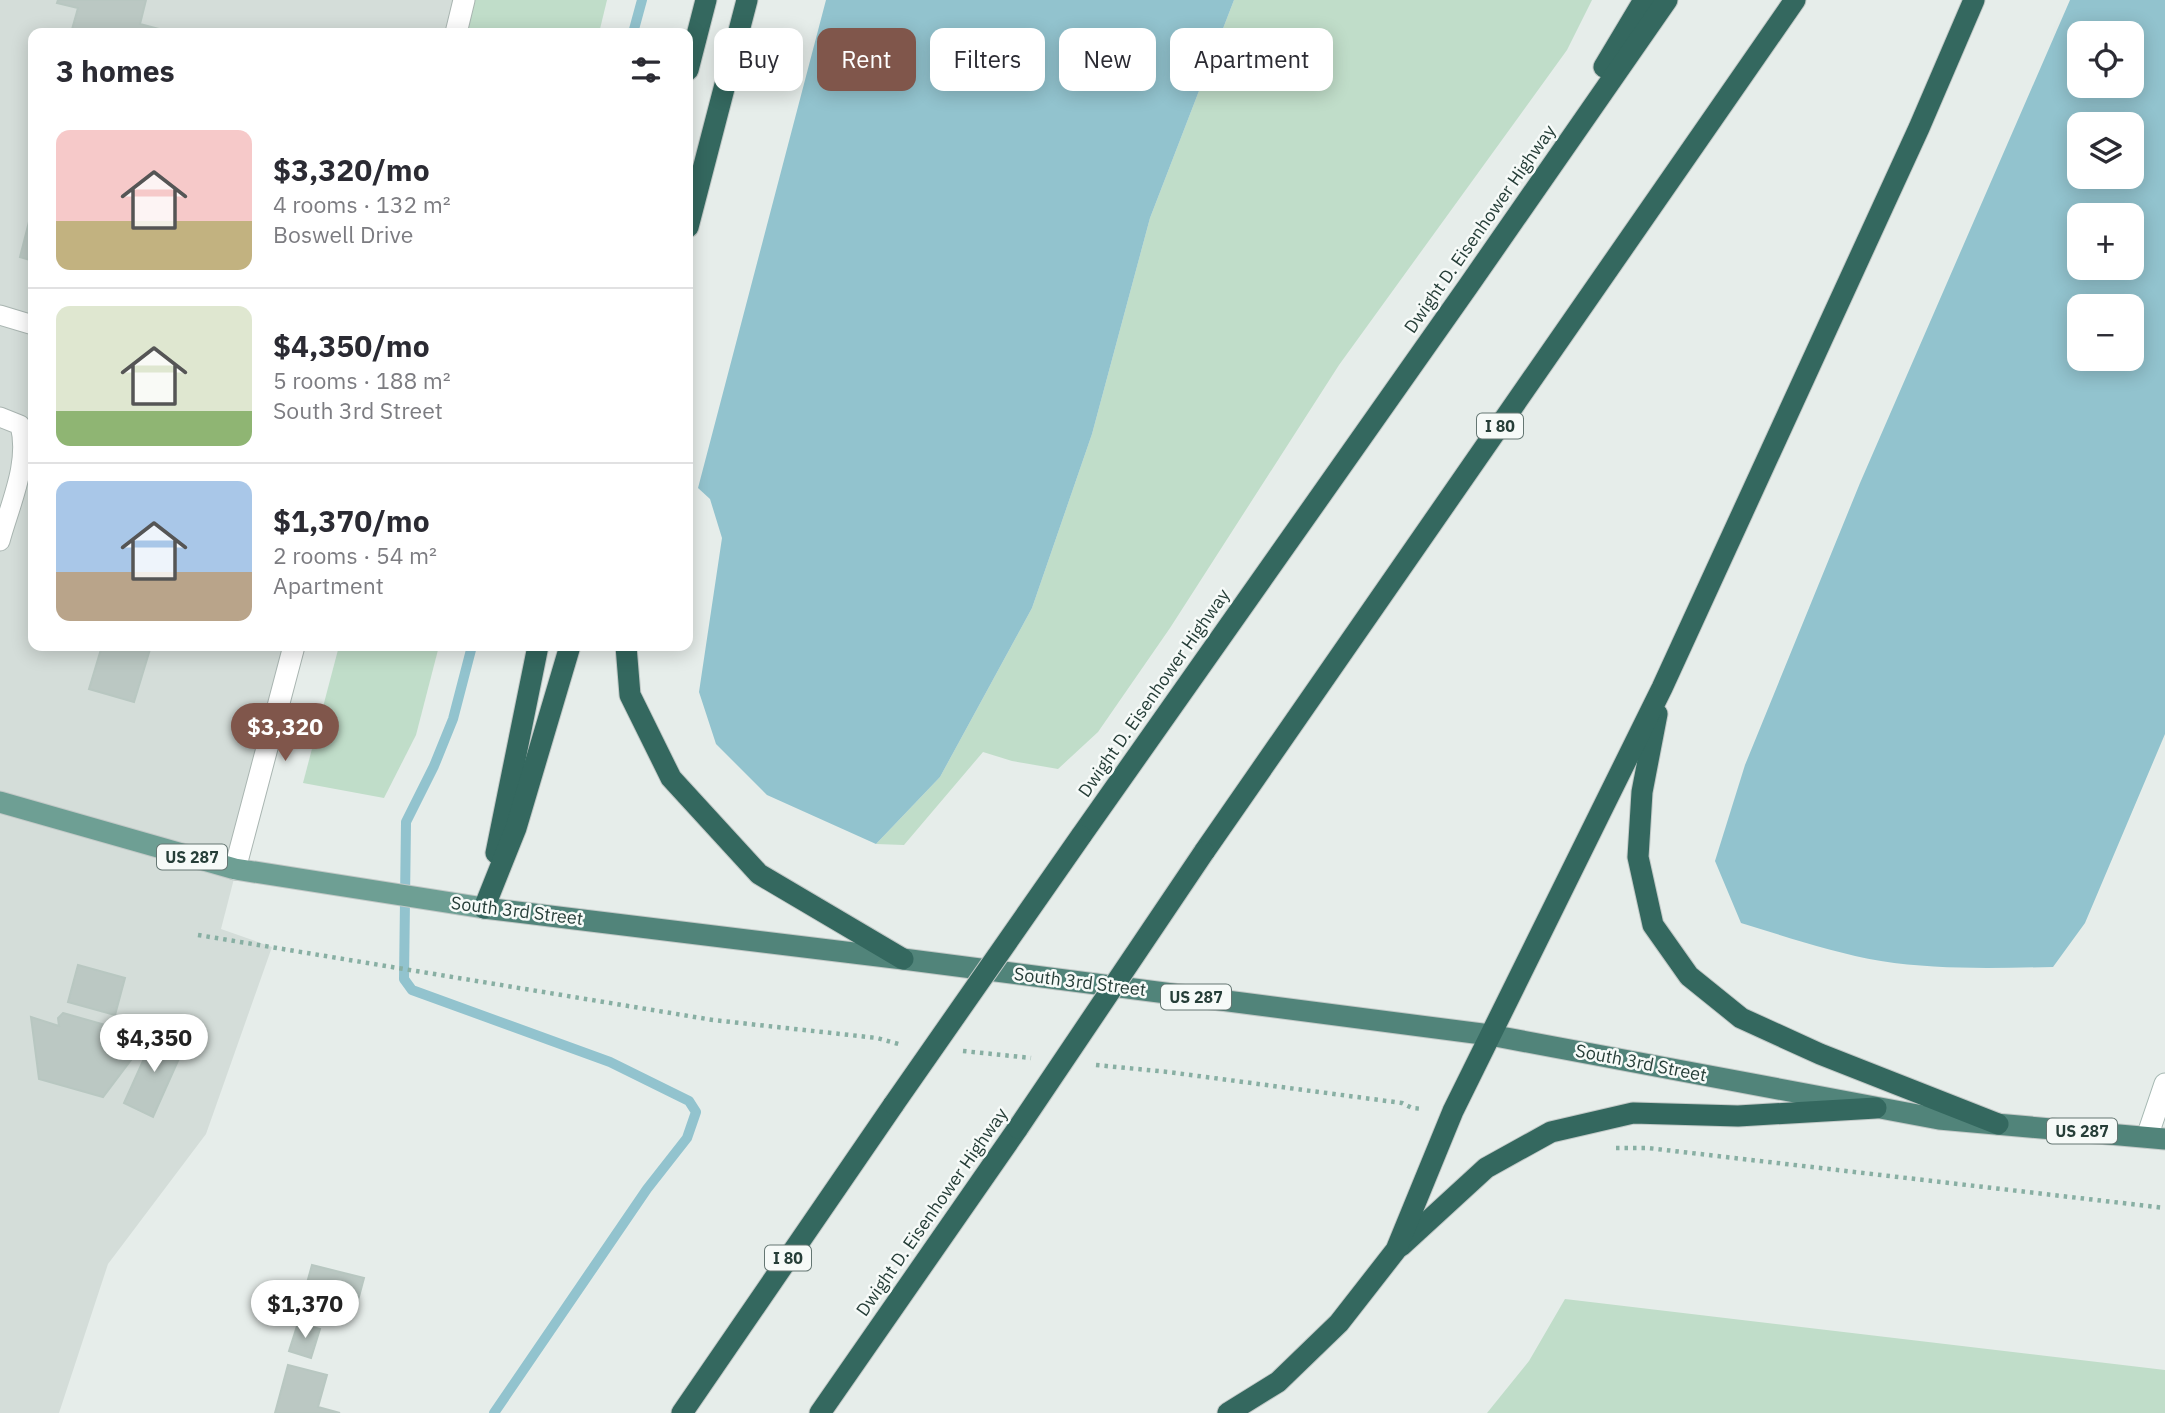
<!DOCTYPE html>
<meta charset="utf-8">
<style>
body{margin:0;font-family:"IBM Plex Sans",sans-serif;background:#f2f2f3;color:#2b2b33;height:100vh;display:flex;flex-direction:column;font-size:26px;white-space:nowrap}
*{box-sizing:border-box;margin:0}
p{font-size:23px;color:#7c7c81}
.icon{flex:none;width:38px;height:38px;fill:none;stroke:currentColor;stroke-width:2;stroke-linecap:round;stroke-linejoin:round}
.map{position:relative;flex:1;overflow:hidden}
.sheet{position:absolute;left:28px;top:28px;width:665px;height:623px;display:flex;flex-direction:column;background:#fff;border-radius:14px;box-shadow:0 4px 18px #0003}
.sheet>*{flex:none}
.guide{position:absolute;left:714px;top:28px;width:665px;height:63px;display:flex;gap:14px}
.tools{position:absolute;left:2067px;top:21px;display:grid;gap:14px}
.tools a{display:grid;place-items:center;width:77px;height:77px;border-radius:14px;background:#fff;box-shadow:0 4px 18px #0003;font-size:35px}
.price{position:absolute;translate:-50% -60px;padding:0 16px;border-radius:24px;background:#fff;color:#222;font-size:23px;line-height:46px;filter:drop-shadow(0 2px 4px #0008)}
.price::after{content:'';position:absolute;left:50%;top:42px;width:21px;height:16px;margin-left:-10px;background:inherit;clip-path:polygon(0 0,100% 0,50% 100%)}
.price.selected{background:#80564b;color:#fff}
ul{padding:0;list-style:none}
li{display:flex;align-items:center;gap:21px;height:175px;padding:0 28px}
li+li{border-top:2px solid #e1e1e2}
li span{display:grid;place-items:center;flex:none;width:196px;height:140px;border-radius:14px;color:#555}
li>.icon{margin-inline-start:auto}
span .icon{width:84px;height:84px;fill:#fffc;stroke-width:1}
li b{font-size:30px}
h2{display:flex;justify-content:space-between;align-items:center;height:84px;padding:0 28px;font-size:30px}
.pill{padding:0 24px;border-radius:14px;background:#fff;box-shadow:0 4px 18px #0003;font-size:24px;line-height:63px}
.pill.selected{background:#80564b;color:#fff}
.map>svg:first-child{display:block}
.built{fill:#d4ddd9}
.green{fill:#c0ddc9}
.water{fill:#92c3ce;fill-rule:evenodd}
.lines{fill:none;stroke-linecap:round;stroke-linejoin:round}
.stream{stroke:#92c3ce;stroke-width:10}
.building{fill:#bbc8c3;stroke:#b8c7c1;stroke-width:2}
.service-casing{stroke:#a9b5b1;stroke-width:21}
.tertiary-casing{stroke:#a9b5b1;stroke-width:23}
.secondary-casing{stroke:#a5b8b2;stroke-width:23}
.primary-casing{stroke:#c2c9c7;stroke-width:23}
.trunk-casing{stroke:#c2c9c7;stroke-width:23}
.motorway-casing{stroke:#c2c9c7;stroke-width:23}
.path{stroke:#88afa3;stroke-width:4.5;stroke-dasharray:3.5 5;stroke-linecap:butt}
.service{stroke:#fff;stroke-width:19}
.tertiary{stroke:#fff;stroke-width:21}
.secondary{stroke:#fff;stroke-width:21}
.primary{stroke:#6e9f94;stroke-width:21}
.trunk{stroke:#51847a;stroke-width:21}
.motorway{stroke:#34685f;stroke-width:21}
.motorway-bridge-casing{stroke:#c2c9c7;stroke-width:23;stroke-linecap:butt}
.motorway-bridge{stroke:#34685f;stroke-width:21}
.labels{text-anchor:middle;stroke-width:5;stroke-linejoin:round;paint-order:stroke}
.shield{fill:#f6faf8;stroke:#647672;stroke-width:2}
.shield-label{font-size:16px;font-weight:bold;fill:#263e38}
.street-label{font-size:18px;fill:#263e38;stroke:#f6faf8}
</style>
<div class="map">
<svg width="2165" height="1413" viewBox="0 0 2165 1413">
<rect width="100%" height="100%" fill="#e6edea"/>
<!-- built -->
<polygon class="built" points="0,0 464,0 456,33 33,33 33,646 294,646 221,929 272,947 206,1134 108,1264 59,1413 0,1413"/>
<!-- green -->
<g class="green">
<polygon points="464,0 607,0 599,33 456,33"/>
<polygon points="1234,0 1592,0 1567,50 1339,365 1170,628 1098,732 1058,769 1012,761 983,752 904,845 876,844 940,777 1032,608 1092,434 1150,218"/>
<polygon points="339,646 439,646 416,735 384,798 303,783"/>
<polygon points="1565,1299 2165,1370 2165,1413 1487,1413 1529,1361"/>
</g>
<!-- water -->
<g class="water">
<polygon points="826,0 1234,0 1150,218 1092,434 1032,608 940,777 876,844 767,795 716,744 699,692 722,538 710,499 698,488"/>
<path d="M 2070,0 L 2165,0 L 2165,734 L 2085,923 L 2053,967 C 1996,968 1938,970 1881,961 C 1834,953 1787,937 1741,923 L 1715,861 L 1745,765 L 1860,483 ZM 2079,33 L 2132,33 L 2132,86 L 2079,86 ZM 2079,124 L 2132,124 L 2132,177 L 2079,177 ZM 2079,215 L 2132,215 L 2132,268 L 2079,268 ZM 2079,306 L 2132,306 L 2132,359 L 2079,359 Z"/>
</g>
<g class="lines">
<!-- stream -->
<g class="stream">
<polyline points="633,33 642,0"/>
<polyline points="472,646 453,719 434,766 406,822 404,979 412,990 610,1062 689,1101 696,1112 687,1138 647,1189 494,1413"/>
</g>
</g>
<!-- building -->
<g class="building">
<polygon points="58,0 146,0 140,24 174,33 71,33 78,8 57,3"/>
<polygon points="33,206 33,261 20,257"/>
<polygon points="102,646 151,646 134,702 89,689"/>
<polygon points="78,965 125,978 115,1015 68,1002"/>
<polygon points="63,1013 116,1028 116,1033 112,1040 140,1048 103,1097 39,1079 31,1017 59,1026 58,1018"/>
<polygon points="156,1032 185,1045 153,1117 124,1103"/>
<polygon points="312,1265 364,1278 354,1315 302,1301"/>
<polygon points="298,1323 320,1329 311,1358 289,1351"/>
<polygon points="288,1365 327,1375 318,1407 340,1413 275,1413"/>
</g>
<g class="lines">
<defs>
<g id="service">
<polyline points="0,315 33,325"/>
<path d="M 0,417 L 20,425 C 30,463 10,504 0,541"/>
</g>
<g id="tertiary">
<polyline points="456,33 464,0"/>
<polyline points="235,869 294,646"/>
</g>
<polyline id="secondary" points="2147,1137 2165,1084"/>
<polyline id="primary" points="0,802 235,869 484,908"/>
<polyline id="trunk" points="484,908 903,959 1490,1035 1939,1119 2165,1139"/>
<g id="motorway">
<polyline points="1604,67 1644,0"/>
<polyline points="688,70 706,0"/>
<polyline points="688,227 747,0"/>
<polyline points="626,646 630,695 671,778 759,874 903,959"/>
<polyline points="1657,714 1642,792 1638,857 1653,925 1689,976 1741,1018 1820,1054 1998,1124"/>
<polyline points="1081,836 1469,285 1667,0"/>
<polyline points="1204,852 1795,0"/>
<polyline points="496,853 538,646"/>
<polyline points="484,908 516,828 570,646"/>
<polyline points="1401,1246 1486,1168 1551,1132 1633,1113 1738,1116 1876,1108"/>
<polyline points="682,1413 894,1104"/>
<polyline points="820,1413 1018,1128"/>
<polyline points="1228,1413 1278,1382 1339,1323 1396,1250 1453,1111 1662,688 1919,128 1974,0"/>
</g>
</defs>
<!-- service casing -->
<use href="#service" class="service-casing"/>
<!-- tertiary casing -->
<use href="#tertiary" class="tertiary-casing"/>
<!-- secondary casing -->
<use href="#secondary" class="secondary-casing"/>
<!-- primary casing -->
<use href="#primary" class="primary-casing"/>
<!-- trunk casing -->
<use href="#trunk" class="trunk-casing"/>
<!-- motorway casing -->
<use href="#motorway" class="motorway-casing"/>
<!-- path -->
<g class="path">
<polyline points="198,935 713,1020 877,1038 902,1045"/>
<polyline points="963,1051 1031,1058"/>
<polyline points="1096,1065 1168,1072 1402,1103 1412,1108 1423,1109"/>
<polyline points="1616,1148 1648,1148 2165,1208"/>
</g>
<!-- service -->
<use href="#service" class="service"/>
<!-- tertiary -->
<use href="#tertiary" class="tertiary"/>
<!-- secondary -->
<use href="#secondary" class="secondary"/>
<!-- primary -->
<use href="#primary" class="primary"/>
<!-- trunk -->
<use href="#trunk" class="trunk"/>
<!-- motorway -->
<use href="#motorway" class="motorway"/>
<defs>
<g id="motorway-bridge">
<polyline points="894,1104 1081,836"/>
<polyline points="1018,1128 1204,852"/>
</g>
</defs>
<!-- motorway-bridge casing -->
<use href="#motorway-bridge" class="motorway-bridge-casing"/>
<!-- motorway-bridge -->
<use href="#motorway-bridge" class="motorway-bridge"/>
</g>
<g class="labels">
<!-- shield labels -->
<g class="shield">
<rect x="1477" y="413.5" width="46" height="25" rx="5"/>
<rect x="157" y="844.5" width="70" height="25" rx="5"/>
<rect x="1161" y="984.5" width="70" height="25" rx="5"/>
<rect x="2047" y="1118.5" width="70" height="25" rx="5"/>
<rect x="765" y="1245.5" width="46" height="25" rx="5"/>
</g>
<g class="shield-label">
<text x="1500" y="432">I 80</text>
<text x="192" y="863">US 287</text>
<text x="1196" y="1003">US 287</text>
<text x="2082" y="1137">US 287</text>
<text x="788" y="1264">I 80</text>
</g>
<!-- street labels -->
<g class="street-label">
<text transform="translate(1480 229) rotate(-55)" y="6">Dwight D. Eisenhower Highway</text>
<text transform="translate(1154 693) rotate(-55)" y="6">Dwight D. Eisenhower Highway</text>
<text transform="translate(517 911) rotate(7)" y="6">South 3rd Street</text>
<text transform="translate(1080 982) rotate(7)" y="6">South 3rd Street</text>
<text transform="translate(1641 1063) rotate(11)" y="6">South 3rd Street</text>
<text transform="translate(932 1212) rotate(-55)" y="6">Dwight D. Eisenhower Highway</text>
</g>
</g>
</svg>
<div class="tools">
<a><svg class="icon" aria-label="locate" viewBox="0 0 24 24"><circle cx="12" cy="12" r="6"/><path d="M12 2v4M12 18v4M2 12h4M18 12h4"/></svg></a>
<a><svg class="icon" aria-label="layers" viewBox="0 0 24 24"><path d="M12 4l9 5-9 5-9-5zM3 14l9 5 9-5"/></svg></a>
<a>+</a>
<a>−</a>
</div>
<b class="price selected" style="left:285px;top:763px">$3,320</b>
<b class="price" style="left:154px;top:1074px">$4,350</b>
<b class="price" style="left:305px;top:1340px">$1,370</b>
<div class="guide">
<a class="pill">Buy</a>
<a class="pill selected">Rent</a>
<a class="pill">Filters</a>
<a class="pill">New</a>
<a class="pill">Apartment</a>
</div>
<section class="sheet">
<h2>3 homes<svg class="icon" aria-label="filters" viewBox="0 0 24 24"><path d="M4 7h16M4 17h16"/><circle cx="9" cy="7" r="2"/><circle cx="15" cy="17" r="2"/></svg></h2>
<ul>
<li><span style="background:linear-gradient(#f6c9c9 65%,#c2b280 0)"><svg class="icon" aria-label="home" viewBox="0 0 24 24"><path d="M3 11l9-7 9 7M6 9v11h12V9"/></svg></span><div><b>$3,320/mo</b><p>4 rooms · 132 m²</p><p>Boswell Drive</p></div></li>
<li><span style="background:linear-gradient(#dfe7d0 75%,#8fb573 0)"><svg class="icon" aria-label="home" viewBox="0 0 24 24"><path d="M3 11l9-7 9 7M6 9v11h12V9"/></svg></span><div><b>$4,350/mo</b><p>5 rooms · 188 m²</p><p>South 3rd Street</p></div></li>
<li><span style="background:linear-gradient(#a9c7e8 65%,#b9a48a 0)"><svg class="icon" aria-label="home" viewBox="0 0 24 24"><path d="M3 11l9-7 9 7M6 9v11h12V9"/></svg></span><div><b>$1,370/mo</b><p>2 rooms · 54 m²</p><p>Apartment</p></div></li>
</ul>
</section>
</div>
